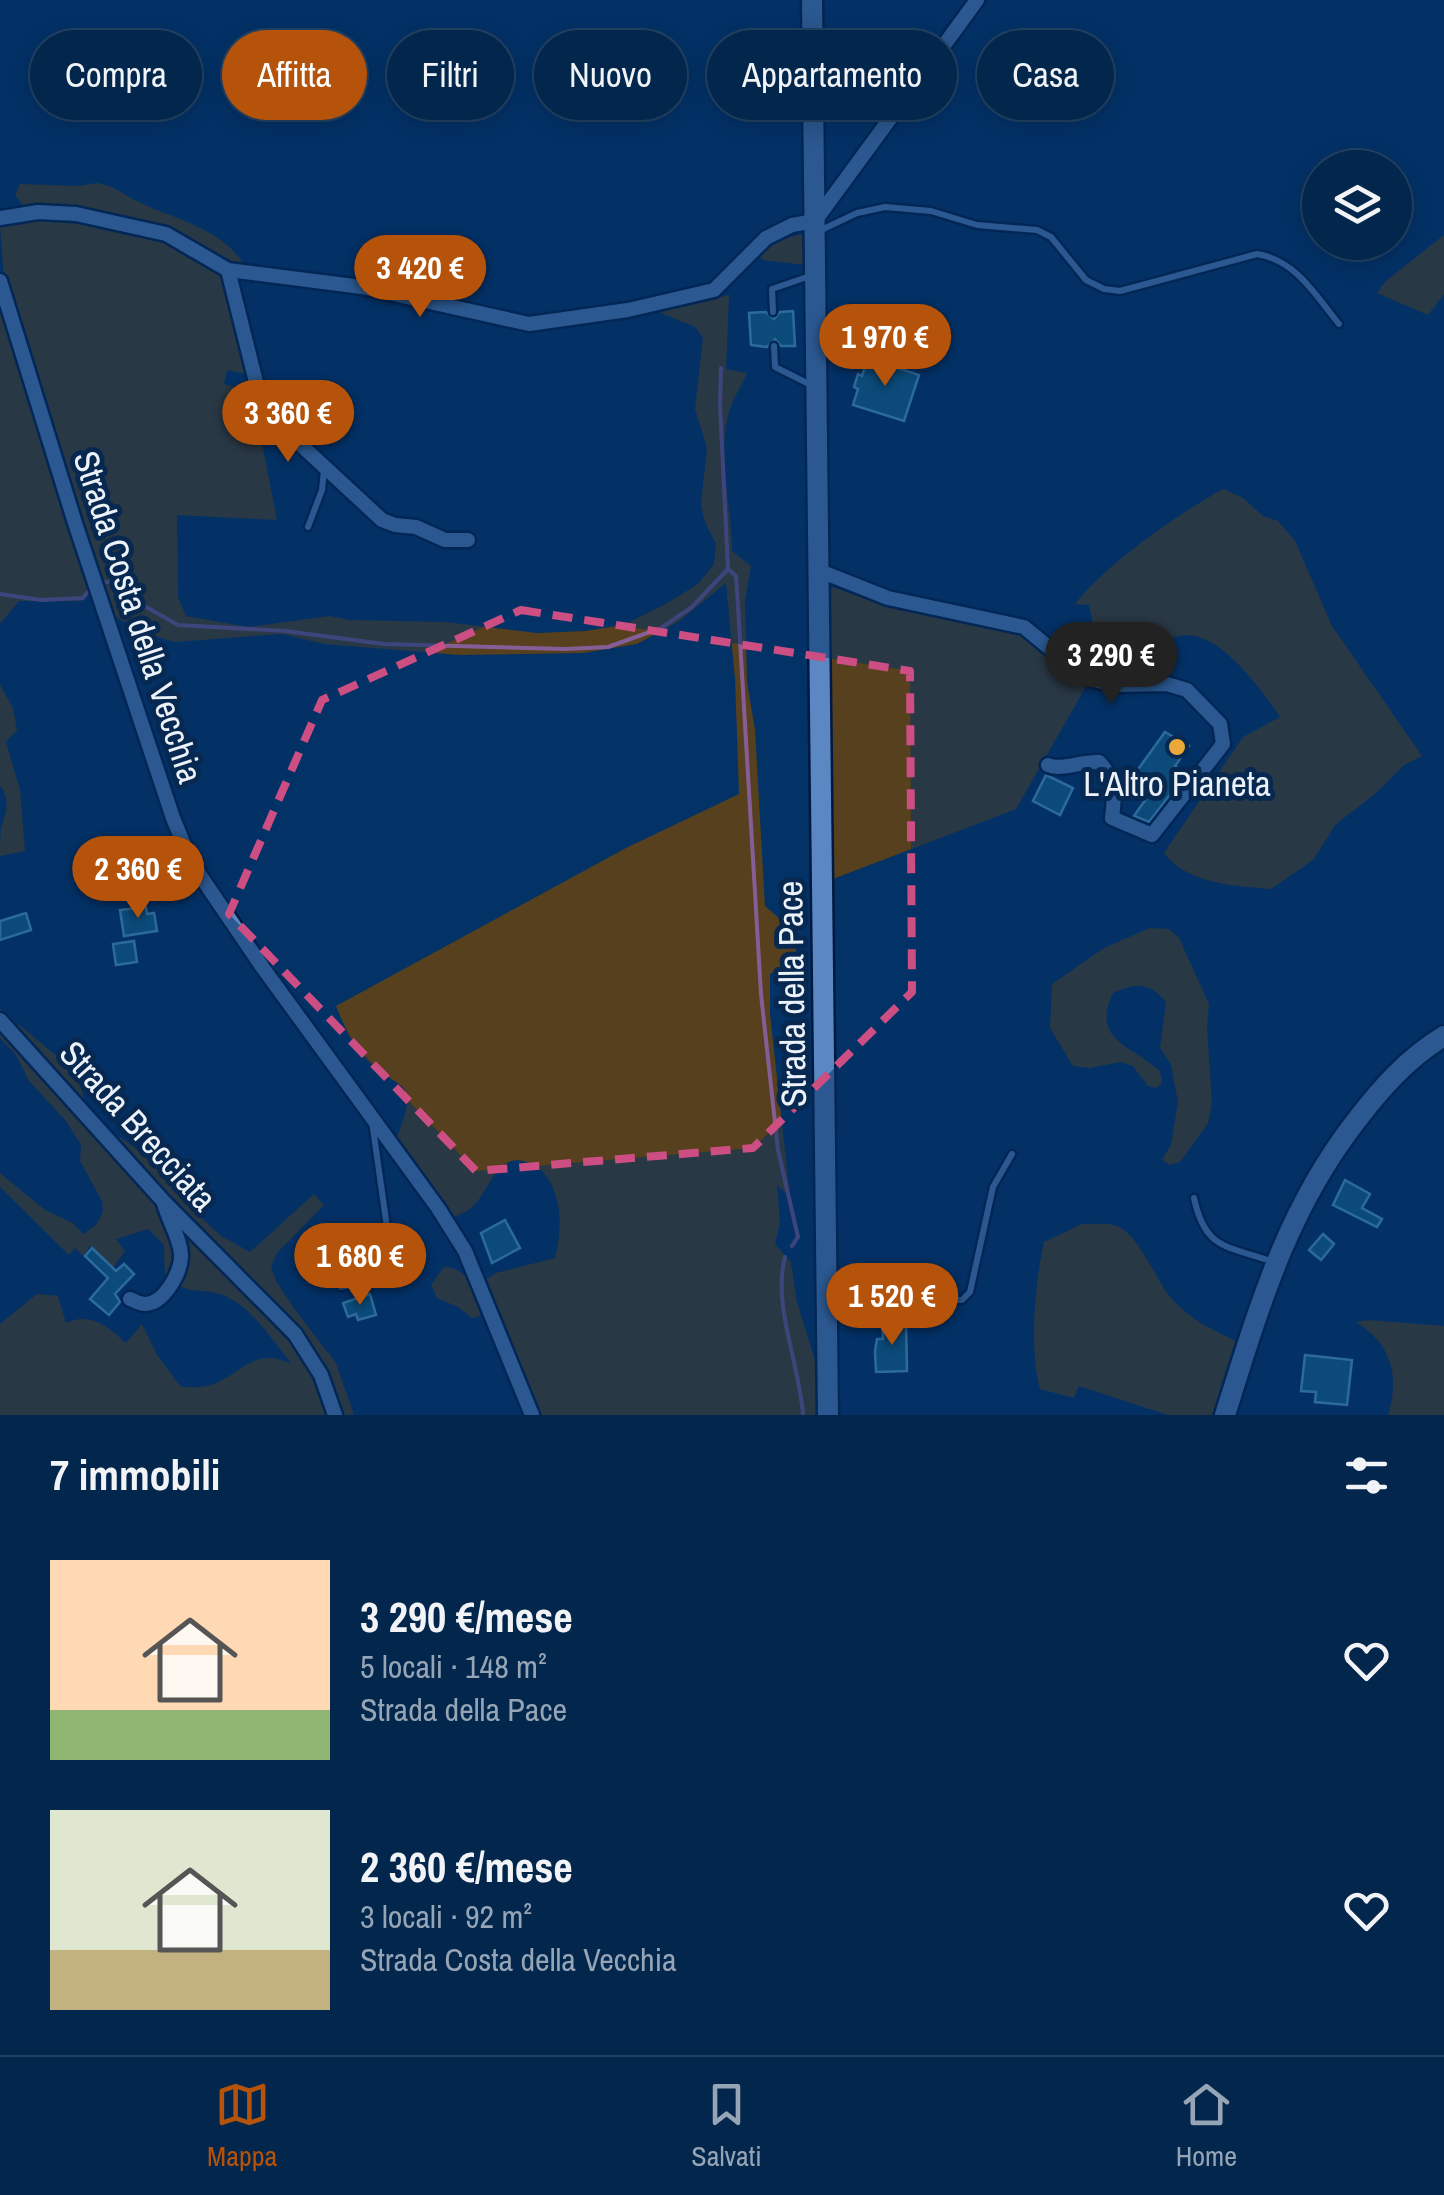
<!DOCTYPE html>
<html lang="it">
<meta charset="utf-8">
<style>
body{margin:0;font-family:"Archivo Narrow",sans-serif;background:#0c2e53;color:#f1f3f6;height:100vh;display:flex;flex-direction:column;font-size:38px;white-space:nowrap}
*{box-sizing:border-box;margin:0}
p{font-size:32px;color:#96a5b5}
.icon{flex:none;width:55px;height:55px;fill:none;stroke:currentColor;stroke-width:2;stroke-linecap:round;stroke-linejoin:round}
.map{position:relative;height:1415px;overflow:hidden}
.details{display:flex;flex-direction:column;background:#02264c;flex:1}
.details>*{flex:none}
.banner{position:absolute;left:30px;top:30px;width:1385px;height:90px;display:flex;gap:20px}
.buttons{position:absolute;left:1302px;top:150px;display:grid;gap:20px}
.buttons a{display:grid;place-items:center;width:110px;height:110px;border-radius:50%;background:#02264c;box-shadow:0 5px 25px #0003,0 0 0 2px #234364;font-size:50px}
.price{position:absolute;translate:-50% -85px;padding:0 22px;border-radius:35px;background:#b45309;color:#fff;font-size:32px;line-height:65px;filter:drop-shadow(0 2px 5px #0008)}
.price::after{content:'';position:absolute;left:50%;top:60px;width:30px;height:22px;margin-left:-15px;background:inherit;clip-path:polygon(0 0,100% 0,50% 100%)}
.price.active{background:#222;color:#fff}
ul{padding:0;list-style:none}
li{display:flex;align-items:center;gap:30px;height:250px;padding:0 50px}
li span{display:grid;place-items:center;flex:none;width:280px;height:200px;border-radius:0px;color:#555}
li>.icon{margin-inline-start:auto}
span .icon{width:120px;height:120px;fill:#fffc;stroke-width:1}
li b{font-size:42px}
h2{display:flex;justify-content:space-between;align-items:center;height:120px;padding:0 50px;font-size:42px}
.chip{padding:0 35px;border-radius:45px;background:#02264c;box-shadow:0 5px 25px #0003,0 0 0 2px #234364;font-size:35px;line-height:90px}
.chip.active{background:#b45309;color:#fff}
.dock{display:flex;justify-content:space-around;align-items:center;height:140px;border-top:2px solid #234364;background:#02264c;font-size:28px;color:#96a5b5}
.dock a{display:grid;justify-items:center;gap:5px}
.dock .active{color:#b45309}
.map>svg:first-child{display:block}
.green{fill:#57401d}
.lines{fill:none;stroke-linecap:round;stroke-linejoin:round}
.stream{stroke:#865e97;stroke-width:4}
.building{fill:#166990;stroke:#5fb0dd;stroke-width:2.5}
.lane-casing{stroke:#001940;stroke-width:11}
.street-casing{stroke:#001940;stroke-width:19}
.secondary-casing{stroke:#001940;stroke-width:25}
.lane{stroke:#5b88c3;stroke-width:6}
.street{stroke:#5b88c3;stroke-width:14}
.secondary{stroke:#5b88c3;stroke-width:20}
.marked{fill:none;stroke:#cd4e82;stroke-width:8;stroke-dasharray:20 12;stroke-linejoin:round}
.poi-dot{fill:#eca93a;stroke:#072951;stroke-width:4}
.labels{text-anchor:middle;stroke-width:10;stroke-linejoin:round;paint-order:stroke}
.street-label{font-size:35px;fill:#edf2f9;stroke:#072951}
.poi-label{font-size:35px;fill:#edf2f9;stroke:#072951}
</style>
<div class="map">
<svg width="1444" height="1415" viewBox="0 0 1444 1415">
<rect width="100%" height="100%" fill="#033266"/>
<!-- green -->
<g class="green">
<path d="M 97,183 C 113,186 120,192 133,199 C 170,219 218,225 243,263 L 240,268 L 226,266 L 175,235 L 25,208 L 15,195 L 20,184 L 78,186 Z"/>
<path d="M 76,216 L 158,236 L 217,268 L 226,291 L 247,374 L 227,370 L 224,384 L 252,392 L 277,520 L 177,515 L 178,597 L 186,616 L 248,627 L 330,616 L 349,620 L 446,622 L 537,633 L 585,631 L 623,625 L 664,605 L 698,584 L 714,564 L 716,544 L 705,522 L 701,505 L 707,448 L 695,409 L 703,338 L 695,327 L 659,312 L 729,295 L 726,369 L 747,373 C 741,387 731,401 728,416 C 717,460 732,507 732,551 L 751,566 L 745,601 L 747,682 L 755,730 L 765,906 L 787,925 L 797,942 L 794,960 L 770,974 L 770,1014 L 790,1197 L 777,1185 L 780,1222 L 775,1244 L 791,1263 L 797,1302 L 817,1367 L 818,1415 L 539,1415 L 483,1281 L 496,1273 L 555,1258 C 561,1232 563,1207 550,1182 C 544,1172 538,1166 527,1162 C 496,1151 490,1192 472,1207 C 467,1212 458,1215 452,1218 L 396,1139 C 424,1073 395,1093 363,1056 C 351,1042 343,1023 336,1006 L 626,848 L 739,794 L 735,679 L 726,583 L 678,622 L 637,644 L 583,653 L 459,655 L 324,644 L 282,634 L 174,642 L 148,634 L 113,616 L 46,418 L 4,278 L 0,227 L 11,221 Z"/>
<polygon points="802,234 805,241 805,265 763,260 759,255 778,240"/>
<polygon points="1444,235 1444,294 1428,315 1377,293 1386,281"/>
<polygon points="0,306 91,591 82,601 19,601 0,624"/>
<path d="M 1223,489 L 1243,498 L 1263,516 L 1278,521 L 1295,541 L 1332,626 L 1422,756 L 1404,765 L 1375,794 L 1336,824 L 1313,860 L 1271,889 C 1235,886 1187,884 1164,853 L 1243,737 L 1280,717 C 1259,686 1200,602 1159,649 L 1163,666 L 1076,664 L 1068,646 L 1094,628 L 1089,605 L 1075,604 C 1106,564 1178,514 1223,489 Z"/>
<polygon points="826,585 896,609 1024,635 1085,688 1016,809 833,879"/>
<path d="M 0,685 L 13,708 L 17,730 L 6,742 L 20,790 L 25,851 L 0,856 C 0,847 0,837 1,828 C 6,812 11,800 0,786 Z"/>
<path d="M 1150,928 L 1169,929 L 1179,938 L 1209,1004 L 1207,1027 L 1212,1103 L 1208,1123 L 1180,1162 L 1170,1165 L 1162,1160 L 1171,1145 L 1178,1102 L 1171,1065 L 1160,1048 L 1166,1002 C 1150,982 1136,982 1113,993 C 1091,1040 1129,1044 1160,1071 L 1162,1083 L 1156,1088 L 1148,1086 L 1133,1066 L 1120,1062 L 1090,1068 L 1073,1066 L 1050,1028 L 1052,984 L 1104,948 Z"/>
<path d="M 0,1009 L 77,1073 L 92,1129 L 107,1143 L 120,1137 L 151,1160 L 191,1208 L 221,1236 L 250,1252 L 314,1194 L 324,1205 L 277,1253 L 271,1266 L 276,1281 L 295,1310 L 336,1363 L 354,1415 L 0,1415 L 0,1324 L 37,1294 L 58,1296 L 66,1323 C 91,1312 107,1326 126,1343 L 142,1324 L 157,1355 L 180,1386 C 236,1397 242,1340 292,1364 C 274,1343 252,1307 225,1296 C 201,1286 192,1297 165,1278 L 164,1245 L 148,1229 L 116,1239 L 125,1251 L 113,1268 L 90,1246 L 83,1256 L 75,1248 L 69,1255 L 0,1187 L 0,1173 L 45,1210 L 73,1223 L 83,1234 L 96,1225 L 103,1212 L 102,1201 L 80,1161 L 81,1145 L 66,1121 L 29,1081 L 16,1055 L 0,1038 Z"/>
<path d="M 1082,1224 C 1092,1224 1105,1223 1114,1225 C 1140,1233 1154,1279 1172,1299 C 1189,1319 1214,1331 1238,1342 L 1212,1415 L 1168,1415 L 1079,1386 L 1074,1398 L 1040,1389 C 1029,1350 1035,1283 1044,1242 Z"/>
<path d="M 444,1267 C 467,1267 481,1294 480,1316 L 472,1318 L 458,1307 L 437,1298 L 431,1285 Z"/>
<path d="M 1368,1320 L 1444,1326 L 1444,1415 L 1388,1415 C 1400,1377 1392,1344 1356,1322 Z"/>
</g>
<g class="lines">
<!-- stream -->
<g class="stream">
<polyline points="729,570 736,576 738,606 761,994 778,1150 798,1237 792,1246"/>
<polyline points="106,582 118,583 141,604 178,625 285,631 384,644 565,649 608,647 661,628 692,607 728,569 720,405 721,368"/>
<polyline points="0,594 41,600 83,598 90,589"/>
<path d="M 785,1257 C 772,1304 800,1366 803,1415"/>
</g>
</g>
<!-- building -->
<g class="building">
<polygon points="793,311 795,346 781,346 775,339 767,347 751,345 749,313 766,312 774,319 780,312"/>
<polygon points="868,358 919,375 904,421 853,405 858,389 854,387 858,374 862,376"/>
<polygon points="1165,732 1189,746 1175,766 1186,774 1149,822 1134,816 1146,799 1126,786"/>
<polygon points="1046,775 1073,788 1060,815 1033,801"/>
<polygon points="167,864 171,887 153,890 149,867"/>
<polygon points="146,907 147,914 154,913 157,931 124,936 120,910"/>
<polygon points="26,913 31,930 0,940 0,921"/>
<polygon points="134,941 137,962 116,965 113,944"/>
<polygon points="1345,1180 1370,1194 1362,1208 1382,1219 1377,1227 1333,1205"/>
<polygon points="505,1220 520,1248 492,1263 481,1233"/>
<polygon points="1323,1234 1334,1244 1321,1260 1309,1250"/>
<polygon points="92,1248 116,1271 124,1264 134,1274 115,1294 120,1302 109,1315 90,1299 108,1278 85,1256"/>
<polygon points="370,1294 376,1315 358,1320 356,1314 348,1317 343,1303"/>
<polygon points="906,1320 907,1371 876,1372 875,1351 877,1339 883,1339 882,1321"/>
<polygon points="1305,1355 1352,1360 1347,1405 1315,1402 1316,1392 1301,1391"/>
</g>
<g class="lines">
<defs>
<g id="lane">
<path d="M 817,232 L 857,213 L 885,207 L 931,211 L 977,225 L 1037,230 L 1051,237 L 1086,280 L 1104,289 L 1120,291 L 1257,254 C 1296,260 1316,296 1339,324"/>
<polyline points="773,312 772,289 810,276"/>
<polyline points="774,346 775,367 813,386"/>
<polyline points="308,527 322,490 324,470"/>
<path d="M 1194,1198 C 1205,1249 1226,1246 1271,1261"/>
<polyline points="341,1287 383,1278 392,1263 372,1121"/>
<polyline points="828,1298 962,1300 970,1292 993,1187 1012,1154"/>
</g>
<g id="street">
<polyline points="0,218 38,212 76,214 166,234 228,270 362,287 529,324 628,310 714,290 766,238 792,225 815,221 977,0"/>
<polyline points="228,270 263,410 382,520 395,525 416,527 445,540 468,540"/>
<polyline points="0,281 75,523 173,818 191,862 263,968 438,1208 465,1251 532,1415"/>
<path d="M 820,571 L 888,598 L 1024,627 L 1081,674 L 1094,680 L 1115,685 L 1167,684 L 1187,690 L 1220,724 L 1223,744 L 1152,835 L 1112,818 C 1115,795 1116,779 1099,762 C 1081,761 1061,771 1048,765"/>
<polyline points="0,1020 164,1202 295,1334 321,1375 335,1415"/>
<path d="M 130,1299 C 135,1301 140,1304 145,1304 C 164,1304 181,1272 181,1256 C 181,1239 168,1220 164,1203"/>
</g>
<g id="secondary">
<polyline points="812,0 828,1415"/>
<path d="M 1225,1415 C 1259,1308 1286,1211 1356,1121 C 1382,1087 1408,1058 1444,1036"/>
</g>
</defs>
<!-- lane casing -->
<use href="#lane" class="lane-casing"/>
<!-- street casing -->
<use href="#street" class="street-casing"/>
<!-- secondary casing -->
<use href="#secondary" class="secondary-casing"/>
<!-- lane -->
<use href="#lane" class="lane"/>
<!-- street -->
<use href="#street" class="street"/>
<!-- secondary -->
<use href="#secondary" class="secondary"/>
</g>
<!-- marked area -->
<path d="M0 0H1444V1415H0ZM 521,610 L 910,671 L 912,992 L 753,1148 L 476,1171 L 229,914 L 322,700 Z" fill="#033266" fill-opacity=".55" fill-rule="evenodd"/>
<path class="marked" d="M 521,610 L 910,671 L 912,992 L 753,1148 L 476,1171 L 229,914 L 322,700 Z"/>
<!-- markers -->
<circle class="poi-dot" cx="1177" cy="747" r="10"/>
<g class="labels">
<!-- street labels -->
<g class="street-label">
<text transform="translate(138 617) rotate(72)" y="12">Strada Costa della Vecchia</text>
<text transform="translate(792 994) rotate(-91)" y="12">Strada della Pace</text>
<text transform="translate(138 1126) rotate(48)" y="12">Strada Brecciata</text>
</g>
<!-- poi labels -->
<g class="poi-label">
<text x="1177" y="796">L'Altro Pianeta</text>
</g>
</g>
</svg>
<div class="buttons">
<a><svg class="icon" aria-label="layers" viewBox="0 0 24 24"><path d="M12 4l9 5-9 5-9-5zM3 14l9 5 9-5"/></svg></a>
</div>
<b class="price" style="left:420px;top:320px">3 420 €</b>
<b class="price" style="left:885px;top:389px">1 970 €</b>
<b class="price" style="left:288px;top:465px">3 360 €</b>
<b class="price active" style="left:1111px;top:707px">3 290 €</b>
<b class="price" style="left:138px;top:921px">2 360 €</b>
<b class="price" style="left:360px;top:1308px">1 680 €</b>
<b class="price" style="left:892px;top:1348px">1 520 €</b>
<div class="banner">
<a class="chip">Compra</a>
<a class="chip active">Affitta</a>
<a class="chip">Filtri</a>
<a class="chip">Nuovo</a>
<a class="chip">Appartamento</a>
<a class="chip">Casa</a>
</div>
</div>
<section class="details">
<h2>7 immobili<svg class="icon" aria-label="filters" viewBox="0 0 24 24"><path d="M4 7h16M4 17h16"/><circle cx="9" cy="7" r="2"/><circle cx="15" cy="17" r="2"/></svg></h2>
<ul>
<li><span style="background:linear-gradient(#ffd9b3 75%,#8fb573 0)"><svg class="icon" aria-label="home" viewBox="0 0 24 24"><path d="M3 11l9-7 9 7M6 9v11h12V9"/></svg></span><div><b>3 290 €/mese</b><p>5 locali · 148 m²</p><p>Strada della Pace</p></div><svg class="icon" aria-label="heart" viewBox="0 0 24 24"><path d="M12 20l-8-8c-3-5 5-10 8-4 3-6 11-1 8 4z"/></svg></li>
<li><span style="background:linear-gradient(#dfe7d0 70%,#c2b280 0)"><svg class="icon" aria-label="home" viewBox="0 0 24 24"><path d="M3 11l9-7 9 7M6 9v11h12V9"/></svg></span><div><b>2 360 €/mese</b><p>3 locali · 92 m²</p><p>Strada Costa della Vecchia</p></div><svg class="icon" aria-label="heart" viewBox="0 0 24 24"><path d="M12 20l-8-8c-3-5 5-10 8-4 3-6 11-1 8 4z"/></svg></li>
</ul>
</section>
<nav class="dock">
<a class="active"><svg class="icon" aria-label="map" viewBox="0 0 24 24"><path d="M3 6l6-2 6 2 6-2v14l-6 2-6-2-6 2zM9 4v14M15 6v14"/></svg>Mappa</a>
<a><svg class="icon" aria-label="saved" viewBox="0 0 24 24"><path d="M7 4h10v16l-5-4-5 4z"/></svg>Salvati</a>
<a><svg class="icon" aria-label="home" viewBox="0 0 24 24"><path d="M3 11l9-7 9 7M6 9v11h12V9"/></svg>Home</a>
</nav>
